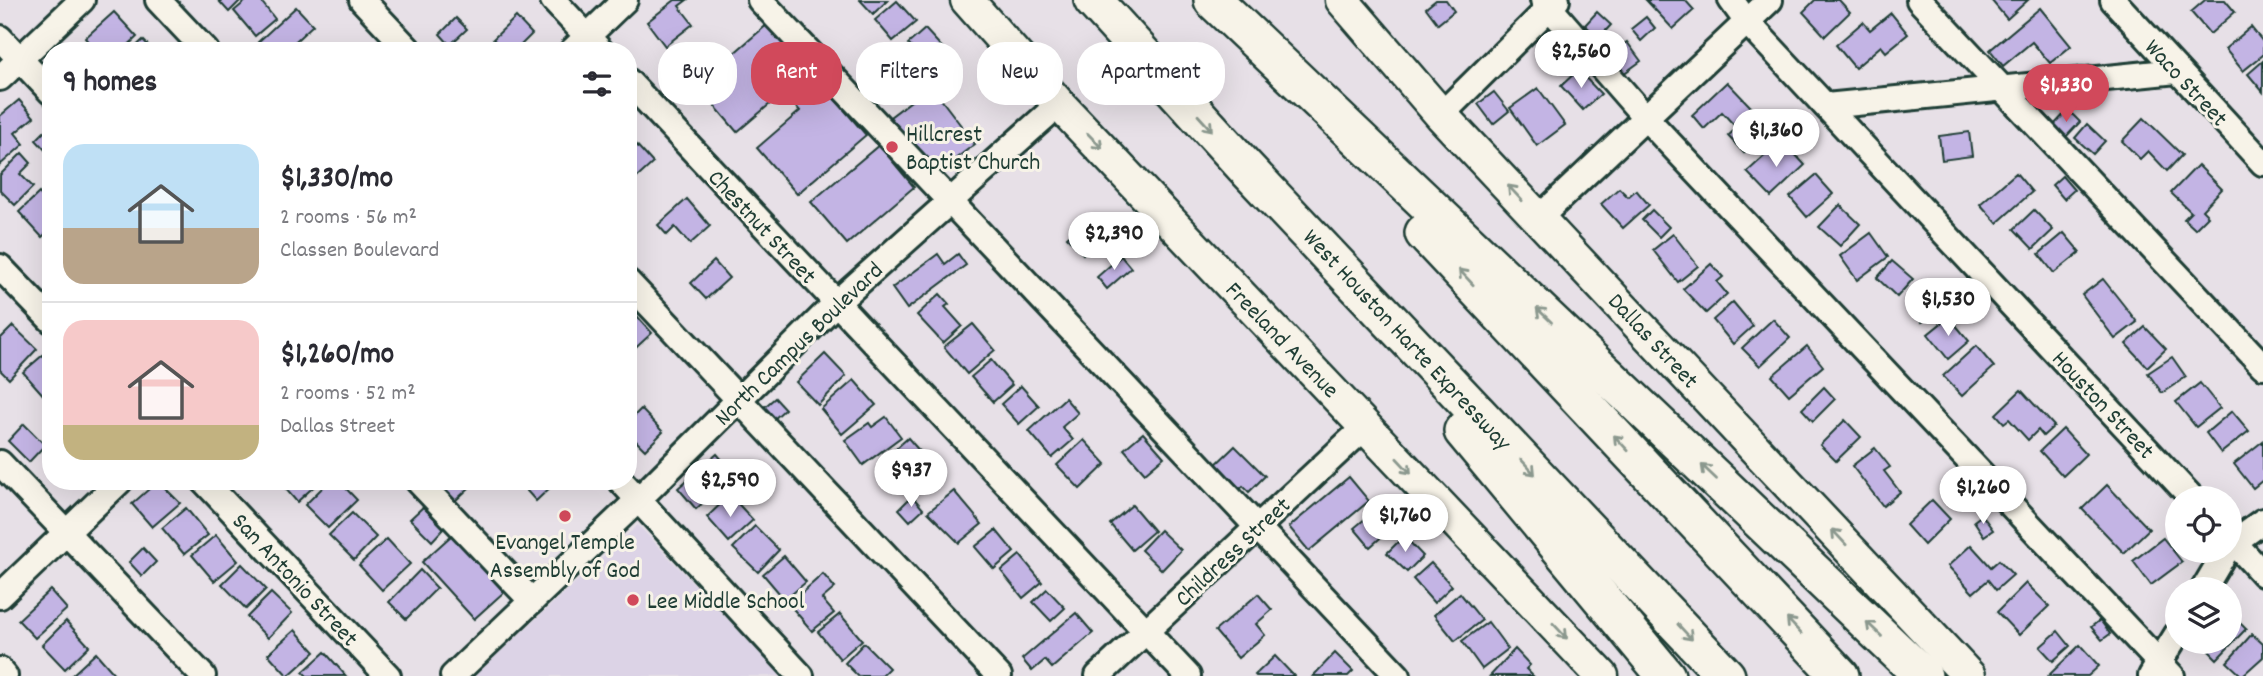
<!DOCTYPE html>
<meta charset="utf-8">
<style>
body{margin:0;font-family:Dekko,sans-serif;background:#f2f2f3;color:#2b2b33;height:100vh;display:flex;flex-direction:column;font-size:26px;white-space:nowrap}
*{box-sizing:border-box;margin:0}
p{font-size:23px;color:#7c7c81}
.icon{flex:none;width:38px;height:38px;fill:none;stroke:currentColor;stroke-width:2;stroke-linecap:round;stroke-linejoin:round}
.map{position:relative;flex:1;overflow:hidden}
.details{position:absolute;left:42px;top:42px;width:595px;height:448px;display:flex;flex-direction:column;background:#fff;border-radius:28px;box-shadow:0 7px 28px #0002}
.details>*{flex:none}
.banner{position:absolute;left:658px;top:42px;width:665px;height:63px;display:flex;gap:14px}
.buttons{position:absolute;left:2165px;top:486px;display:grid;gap:14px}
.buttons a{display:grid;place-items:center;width:77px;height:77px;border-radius:50%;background:#fff;box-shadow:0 7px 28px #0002;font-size:35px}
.price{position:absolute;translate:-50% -60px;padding:0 16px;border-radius:24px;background:#fff;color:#222;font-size:23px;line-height:46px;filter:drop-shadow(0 2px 4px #0008)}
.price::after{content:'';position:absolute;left:50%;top:42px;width:21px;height:16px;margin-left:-10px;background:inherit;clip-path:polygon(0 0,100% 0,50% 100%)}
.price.on{background:#d1495b;color:#fff}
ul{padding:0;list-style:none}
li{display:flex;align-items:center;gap:21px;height:175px;padding:0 21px}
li+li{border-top:2px solid #e1e1e2}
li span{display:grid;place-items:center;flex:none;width:196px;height:140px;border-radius:21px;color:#555}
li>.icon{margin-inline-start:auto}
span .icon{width:84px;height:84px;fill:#fffc;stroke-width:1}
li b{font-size:30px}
h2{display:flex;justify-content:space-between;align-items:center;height:84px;padding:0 21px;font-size:30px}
.tag{padding:0 24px;border-radius:28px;background:#fff;box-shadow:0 7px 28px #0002;font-size:24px;line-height:63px}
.tag.on{background:#d1495b;color:#fff}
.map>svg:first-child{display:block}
.built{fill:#dcd3e6}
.building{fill:#c3b4e4;stroke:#1f3d34;stroke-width:2}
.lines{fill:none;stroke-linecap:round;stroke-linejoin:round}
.minor-casing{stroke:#1f3d34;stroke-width:30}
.major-casing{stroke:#1f3d34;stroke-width:37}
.highway-casing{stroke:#1f3d34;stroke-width:42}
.minor{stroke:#f7f3e8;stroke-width:24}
.major{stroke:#f7f3e8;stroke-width:32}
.highway{stroke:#f7f3e8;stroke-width:37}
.oneway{stroke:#8b988e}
.poi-dot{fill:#d1495b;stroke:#f7f3e8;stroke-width:2.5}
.labels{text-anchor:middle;stroke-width:6;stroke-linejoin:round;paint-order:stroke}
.street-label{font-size:24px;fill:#1f3d34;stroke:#f7f3e8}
.poi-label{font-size:24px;fill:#1f3d34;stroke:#f7f3e8;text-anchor:start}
</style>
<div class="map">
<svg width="2263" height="676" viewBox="0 0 2263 676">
<rect width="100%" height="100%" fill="#e7e0e7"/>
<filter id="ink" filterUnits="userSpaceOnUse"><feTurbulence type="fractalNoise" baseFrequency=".0143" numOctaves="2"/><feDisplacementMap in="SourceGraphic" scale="14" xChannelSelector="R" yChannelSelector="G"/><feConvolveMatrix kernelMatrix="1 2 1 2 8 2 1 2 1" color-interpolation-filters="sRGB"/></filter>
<g filter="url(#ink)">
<!-- built -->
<polygon class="built" points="638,525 782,676 474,676"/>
<!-- building -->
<g class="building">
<polygon points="218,0 241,0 229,12"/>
<polygon points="247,0 260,0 275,19 255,36 234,11"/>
<polygon points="675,0 687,0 679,6 693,24 665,46 647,22"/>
<polygon points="860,0 888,0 873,14"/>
<polygon points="1436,0 1446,0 1454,11 1438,24 1426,8"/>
<polygon points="1646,0 1685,0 1694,10 1673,29"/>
<polygon points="1815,0 1839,0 1850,12 1825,36 1803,12"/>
<polygon points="1991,0 2028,0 2007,19"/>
<polygon points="2205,0 2225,0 2235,12 2210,34 2191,12"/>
<polygon points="897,1 916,22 893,41 875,20"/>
<polygon points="296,7 313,25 285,51 266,51 258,42"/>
<polygon points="2040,8 2071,46 2050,63 2032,42 2003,66 1990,50"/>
<polygon points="114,12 137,37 122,51 96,51 85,38"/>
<polygon points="1597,12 1611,25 1599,38 1585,25"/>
<polygon points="1891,13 1908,34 1886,52 1881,46 1855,68 1836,45 1863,22 1870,30"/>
<polygon points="516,17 532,34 515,51 505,51 493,39"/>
<polygon points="1646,17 1655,28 1641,41 1631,29"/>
<polygon points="456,18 467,29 450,45 440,34"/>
<polygon points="769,23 866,135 797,194 757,148 800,111 784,92 737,132 697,85"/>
<polygon points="2251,27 2263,42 2263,55 2243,71 2225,49"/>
<polygon points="925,29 949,55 932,70 908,44"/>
<polygon points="143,40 154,51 131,51"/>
<polygon points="1627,42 1641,61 1616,79 1602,60"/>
<polygon points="2263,61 2263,92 2248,74"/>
<polygon points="1578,70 1601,94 1583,110 1561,86"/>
<polygon points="1727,82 1751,107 1733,124 1722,112 1704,129 1692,115"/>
<polygon points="931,86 975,144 934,175 890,117"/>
<polygon points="1538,88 1565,125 1537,146 1510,108"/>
<polygon points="1494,92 1509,111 1493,124 1478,104"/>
<polygon points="19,100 34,117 15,133 24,144 0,165 0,116"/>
<polygon points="1756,110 1778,134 1763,149 1756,141 1744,153 1728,136"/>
<polygon points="2068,110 2080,122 2064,139 2052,127"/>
<polygon points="2144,118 2182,155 2167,171 2148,151 2140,159 2122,141"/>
<polygon points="2087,124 2105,141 2093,154 2075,138"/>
<polygon points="51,125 51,150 48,153 36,140"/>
<polygon points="1969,132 1972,156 1942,160 1939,136"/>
<polygon points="1782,140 1805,165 1771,197 1747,172"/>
<polygon points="633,141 653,163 628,186 628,146"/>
<polygon points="879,145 914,187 847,244 811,202"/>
<polygon points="22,153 31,163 20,174 33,187 15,205 0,190 0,175"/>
<polygon points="2198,165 2222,189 2202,210 2208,216 2195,229 2184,219 2191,212 2171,193"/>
<polygon points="2016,173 2032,192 1997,223 1980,204"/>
<polygon points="1816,175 1833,194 1807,217 1790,197"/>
<polygon points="2062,176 2074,190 2064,199 2052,185"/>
<polygon points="1619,188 1628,197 1636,190 1649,205 1623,228 1601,204"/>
<polygon points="39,193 51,206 51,229 42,237 19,212"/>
<polygon points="687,199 710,226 690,244 675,227 667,235 658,225"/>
<polygon points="1840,205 1860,224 1840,246 1819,227"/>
<polygon points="1652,210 1669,227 1659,237 1642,220"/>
<polygon points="2034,210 2053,230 2033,249 2014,229"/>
<polygon points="1086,220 1102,237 1083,254 1067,237"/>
<polygon points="1871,233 1888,257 1857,280 1840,256"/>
<polygon points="2064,233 2080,252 2054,273 2039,254"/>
<polygon points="1673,234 1698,266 1678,282 1653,250"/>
<polygon points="938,254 945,264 958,254 966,265 907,309 892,288"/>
<polygon points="1121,256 1131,268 1107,289 1097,277"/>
<polygon points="714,261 729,278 706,299 691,283"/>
<polygon points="1892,261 1913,279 1897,297 1877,278"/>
<polygon points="1711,264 1723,277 1717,282 1727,294 1706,313 1683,289"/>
<polygon points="2103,279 2137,322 2115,339 2082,295"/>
<polygon points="1925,286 1942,307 1922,322 1906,301"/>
<polygon points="940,294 949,304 945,307 962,326 943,343 917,315"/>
<polygon points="1733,302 1753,326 1733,344 1713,320"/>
<polygon points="636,315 652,333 628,355 628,322"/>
<polygon points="1949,317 1969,341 1948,359 1928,334"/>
<polygon points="1773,319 1790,338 1760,366 1742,348"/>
<polygon points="973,324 995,350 967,374 944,347"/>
<polygon points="13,326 37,349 9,379 0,370 0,339"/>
<polygon points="2145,327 2166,349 2147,367 2126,344"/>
<polygon points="1807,346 1823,366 1789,395 1772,376"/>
<polygon points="1976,346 1994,367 1962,396 1943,376"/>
<polygon points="825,354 846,376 818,405 796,382"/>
<polygon points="43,355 51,364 51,394 46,398 23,372"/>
<polygon points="2172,357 2186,377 2162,393 2148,373"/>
<polygon points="991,360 1012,385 993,402 971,377"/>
<polygon points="854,380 876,405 842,434 821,409"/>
<polygon points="2200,383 2220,408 2196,427 2176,402"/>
<polygon points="1021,386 1039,406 1019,424 1001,404"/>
<polygon points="1824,387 1835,399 1813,421 1802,409"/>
<polygon points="2021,390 2054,426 2043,436 2038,430 2028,440 2009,419 2004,423 1996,414"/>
<polygon points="775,398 785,409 772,421 762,409"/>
<polygon points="1065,398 1078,413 1062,427 1073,440 1052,458 1029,431"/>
<polygon points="641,409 663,432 645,450 628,433 628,422"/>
<polygon points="2232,411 2249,431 2221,453 2206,433"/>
<polygon points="886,417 901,437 863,465 845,440 869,423 872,427"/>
<polygon points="1845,420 1861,437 1836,461 1820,445"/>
<polygon points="24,424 45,445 29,462 8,441"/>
<polygon points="2063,429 2086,454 2063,476 2040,451"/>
<polygon points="1143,433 1164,457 1145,473 1124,449"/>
<polygon points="908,438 930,463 906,485 884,459"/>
<polygon points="1084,440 1106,464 1080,489 1057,465"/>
<polygon points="2263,441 2263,480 2253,488 2234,464"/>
<polygon points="1235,446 1265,476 1249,492 1243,486 1236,494 1211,469"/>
<polygon points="1875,448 1890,467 1884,471 1900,492 1883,506 1852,466"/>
<polygon points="717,454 735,475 696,509 678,488"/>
<polygon points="1349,477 1369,501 1309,551 1289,527"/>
<polygon points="158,481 180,503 152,527 132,504"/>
<polygon points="279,481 320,481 297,502"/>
<polygon points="329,481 339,481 357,500 328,528 305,505"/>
<polygon points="449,481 463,481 469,488 455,501 442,488"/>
<polygon points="518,481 557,481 536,501"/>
<polygon points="2107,485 2149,529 2124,553 2082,509"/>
<polygon points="954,491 982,524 959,543 928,512"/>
<polygon points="730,495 753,520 729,542 707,517"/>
<polygon points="912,496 923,509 910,521 899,509"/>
<polygon points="1932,500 1950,519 1924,545 1906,525"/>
<polygon points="1132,505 1154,531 1132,550 1110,524"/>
<polygon points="423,507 444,528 432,541 410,519"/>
<polygon points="186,508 208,535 184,554 162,528"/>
<polygon points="1378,508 1394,526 1370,547 1354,528"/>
<polygon points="352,513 376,537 354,560 329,535"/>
<polygon points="1982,515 1993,530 1984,536 1974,521"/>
<polygon points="755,526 779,550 758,572 733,548"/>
<polygon points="996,530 1014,552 994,569 975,547"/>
<polygon points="1160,530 1181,550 1162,570 1141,550"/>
<polygon points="216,535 238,561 214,581 192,555"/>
<polygon points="452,535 504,592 474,619 422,562"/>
<polygon points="1404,536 1423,556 1407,572 1387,553"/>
<polygon points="2163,538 2182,562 2151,585 2133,561"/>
<polygon points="387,539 410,564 382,590 359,565"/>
<polygon points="1971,545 1991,567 1999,560 2013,575 1996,590 1988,580 1973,593 1948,566"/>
<polygon points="143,548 156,562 142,576 129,562"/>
<polygon points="1020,555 1042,582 1023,598 1001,571"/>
<polygon points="784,556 806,582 785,600 763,574"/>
<polygon points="1431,563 1452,586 1434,603 1413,579"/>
<polygon points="242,564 266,589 246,609 222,584"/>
<polygon points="420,570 437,588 406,619 389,602"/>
<polygon points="823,574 835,588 822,599 834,613 812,631 789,604"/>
<polygon points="2026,583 2049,606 2019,635 1997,612"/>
<polygon points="1047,589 1065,608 1051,621 1033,602"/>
<polygon points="50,590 67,609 35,638 18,620"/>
<polygon points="271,593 292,613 268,638 247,617"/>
<polygon points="1460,593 1482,620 1455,641 1434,615"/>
<polygon points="1258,594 1272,610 1256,624 1265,635 1238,658 1215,631"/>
<polygon points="1076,613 1093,633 1052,668 1045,660 1032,671 1022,659"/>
<polygon points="2230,613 2246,629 2217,659 2200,642 2230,642"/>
<polygon points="840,614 862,640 840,659 818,632"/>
<polygon points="2100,620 2110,634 2102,640 2091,627"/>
<polygon points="66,621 89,646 65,669 42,645"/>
<polygon points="1488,622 1508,649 1482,669 1462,641"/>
<polygon points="295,630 315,652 288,676 268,654"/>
<polygon points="2058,631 2070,646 2053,661 2040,647"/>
<polygon points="2252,634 2263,644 2263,657 2242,676 2227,662"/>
<polygon points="864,643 889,668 881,676 858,676 845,663"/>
<polygon points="2080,645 2099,666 2088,676 2048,676"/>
<polygon points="1515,649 1530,665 1526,669 1533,676 1490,676"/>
<polygon points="325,652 346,676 307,676 303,672"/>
<polygon points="96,653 116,676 71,676"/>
<polygon points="1335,653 1353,671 1348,676 1313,676"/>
<polygon points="1275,656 1294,676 1256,676 1255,675"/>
</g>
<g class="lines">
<defs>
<g id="minor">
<polyline points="158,0 206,51"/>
<polyline points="362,0 410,51"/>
<polyline points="553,0 601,51"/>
<polyline points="760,0 1398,676"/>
<polyline points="1543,0 1645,117 2172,676"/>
<polyline points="1731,0 1747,22 2193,499"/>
<polyline points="1919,0 2263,366"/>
<polyline points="2113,0 2263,163"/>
<polyline points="0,38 51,92"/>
<polyline points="572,51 625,0"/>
<polyline points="0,78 82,0"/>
<polyline points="628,81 1188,676"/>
<polyline points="1826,106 2177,71"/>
<polyline points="1441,115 1557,0"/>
<polyline points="1539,218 1770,0"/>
<polyline points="0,267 51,320"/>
<polyline points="628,282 999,676"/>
<polyline points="0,463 203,676"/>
<polyline points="204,481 388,676"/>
<polyline points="418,481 532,601"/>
<polyline points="621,481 801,676"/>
<polyline points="2230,538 2263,574"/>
<polyline points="2230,545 2263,521"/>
<polyline points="2203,590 2226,551"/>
<polyline points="0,596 120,481"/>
<polyline points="0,670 5,676"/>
<polyline points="453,676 639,499 835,304 1059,104"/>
<polyline points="1098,676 1366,426"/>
<polyline points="2151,676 2177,634"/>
</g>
<g id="major">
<polyline points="967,0 1059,104 1602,676"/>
<polyline points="1342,0 1441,115 1969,676"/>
</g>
<g id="highway">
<polyline points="1093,0 1244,166 1726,676"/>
<polyline points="1213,0 1923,676"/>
<polyline points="1424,233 1840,676"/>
<polyline points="1463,431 1666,676"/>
</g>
</defs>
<!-- minor casing -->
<use href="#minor" class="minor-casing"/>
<!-- major casing -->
<use href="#major" class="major-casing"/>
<!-- highway casing -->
<use href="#highway" class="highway-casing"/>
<!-- minor -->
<use href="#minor" class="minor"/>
<!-- major -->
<use href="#major" class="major"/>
<!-- highway -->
<use href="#highway" class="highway"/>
</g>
<!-- one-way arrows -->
<defs><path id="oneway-shaft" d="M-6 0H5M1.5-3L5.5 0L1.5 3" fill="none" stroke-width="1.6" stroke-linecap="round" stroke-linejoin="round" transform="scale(1.75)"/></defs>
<g class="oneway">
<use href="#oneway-shaft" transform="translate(1205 123) rotate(48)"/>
<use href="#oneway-shaft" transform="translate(1095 141) rotate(46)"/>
<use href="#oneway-shaft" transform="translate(1515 193) rotate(-133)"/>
<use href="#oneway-shaft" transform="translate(1466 277) rotate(-133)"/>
<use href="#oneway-shaft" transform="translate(1544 315) rotate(-136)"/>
<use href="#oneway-shaft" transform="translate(1621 443) rotate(-133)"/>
<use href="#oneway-shaft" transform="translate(1404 466) rotate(47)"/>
<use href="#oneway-shaft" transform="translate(1528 467) rotate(47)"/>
<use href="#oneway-shaft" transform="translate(1709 472) rotate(-136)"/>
<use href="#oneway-shaft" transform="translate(1839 537) rotate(-133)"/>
<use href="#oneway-shaft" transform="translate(1794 626) rotate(-133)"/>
<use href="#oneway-shaft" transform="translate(1874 629) rotate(-136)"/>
<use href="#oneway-shaft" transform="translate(1560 631) rotate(47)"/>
<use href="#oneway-shaft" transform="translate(1685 632) rotate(47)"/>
</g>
</g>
<!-- markers -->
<g class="poi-dot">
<circle cx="892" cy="147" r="7"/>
<circle cx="565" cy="516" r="7"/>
<circle cx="633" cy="600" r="7"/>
</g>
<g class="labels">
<!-- street labels -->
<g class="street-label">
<text transform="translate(2187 82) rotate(47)" y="8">Waco Street</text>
<text transform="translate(763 226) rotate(47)" y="8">Chestnut Street</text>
<text transform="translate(1283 339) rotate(46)" y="8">Freeland Avenue</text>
<text transform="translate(1408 339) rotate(47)" y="8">West Houston Harte Expressway</text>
<text transform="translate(1654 340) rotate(47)" y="8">Dallas Street</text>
<text transform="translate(798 343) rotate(-44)" y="8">North Campus Boulevard</text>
<text transform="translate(2104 404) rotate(47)" y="8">Houston Street</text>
<text transform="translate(1232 551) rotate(-43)" y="8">Childress Street</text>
<text transform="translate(296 579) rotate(47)" y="8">San Antonio Street</text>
</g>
<!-- poi labels -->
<g class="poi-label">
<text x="906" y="141">Hillcrest<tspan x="906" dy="28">Baptist Church</tspan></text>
<text x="565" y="549" text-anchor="middle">Evangel Temple<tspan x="565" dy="28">Assembly of God</tspan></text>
<text x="647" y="608">Lee Middle School</text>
</g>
</g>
</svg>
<div class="buttons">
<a><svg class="icon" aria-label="locate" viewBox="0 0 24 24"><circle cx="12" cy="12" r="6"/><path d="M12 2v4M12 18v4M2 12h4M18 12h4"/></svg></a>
<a><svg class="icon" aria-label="layers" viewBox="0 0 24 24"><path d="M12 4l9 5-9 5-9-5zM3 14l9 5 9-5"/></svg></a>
</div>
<b class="price" style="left:1581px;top:90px">$2,560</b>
<b class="price on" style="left:2066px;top:124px">$1,330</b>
<b class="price" style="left:1776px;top:169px">$1,360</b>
<b class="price" style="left:1114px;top:272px">$2,390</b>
<b class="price" style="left:1948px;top:338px">$1,530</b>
<b class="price" style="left:911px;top:509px">$937</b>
<b class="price" style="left:730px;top:519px">$2,590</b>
<b class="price" style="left:1983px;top:526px">$1,260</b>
<b class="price" style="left:1405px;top:554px">$1,760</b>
<div class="banner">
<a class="tag">Buy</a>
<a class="tag on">Rent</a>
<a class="tag">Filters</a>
<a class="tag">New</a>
<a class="tag">Apartment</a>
</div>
<section class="details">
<h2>9 homes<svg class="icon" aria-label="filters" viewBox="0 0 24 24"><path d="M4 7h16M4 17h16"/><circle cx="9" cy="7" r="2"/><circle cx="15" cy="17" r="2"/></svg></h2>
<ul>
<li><span style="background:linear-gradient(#bfe0f5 60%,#b9a48a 0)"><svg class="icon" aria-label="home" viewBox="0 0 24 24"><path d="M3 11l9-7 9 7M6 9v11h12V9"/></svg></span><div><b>$1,330/mo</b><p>2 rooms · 56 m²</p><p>Classen Boulevard</p></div></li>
<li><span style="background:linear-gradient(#f6c9c9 75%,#c2b280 0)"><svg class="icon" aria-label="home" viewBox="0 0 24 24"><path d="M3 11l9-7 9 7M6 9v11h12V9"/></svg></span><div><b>$1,260/mo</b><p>2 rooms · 52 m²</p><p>Dallas Street</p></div></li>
</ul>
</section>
</div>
